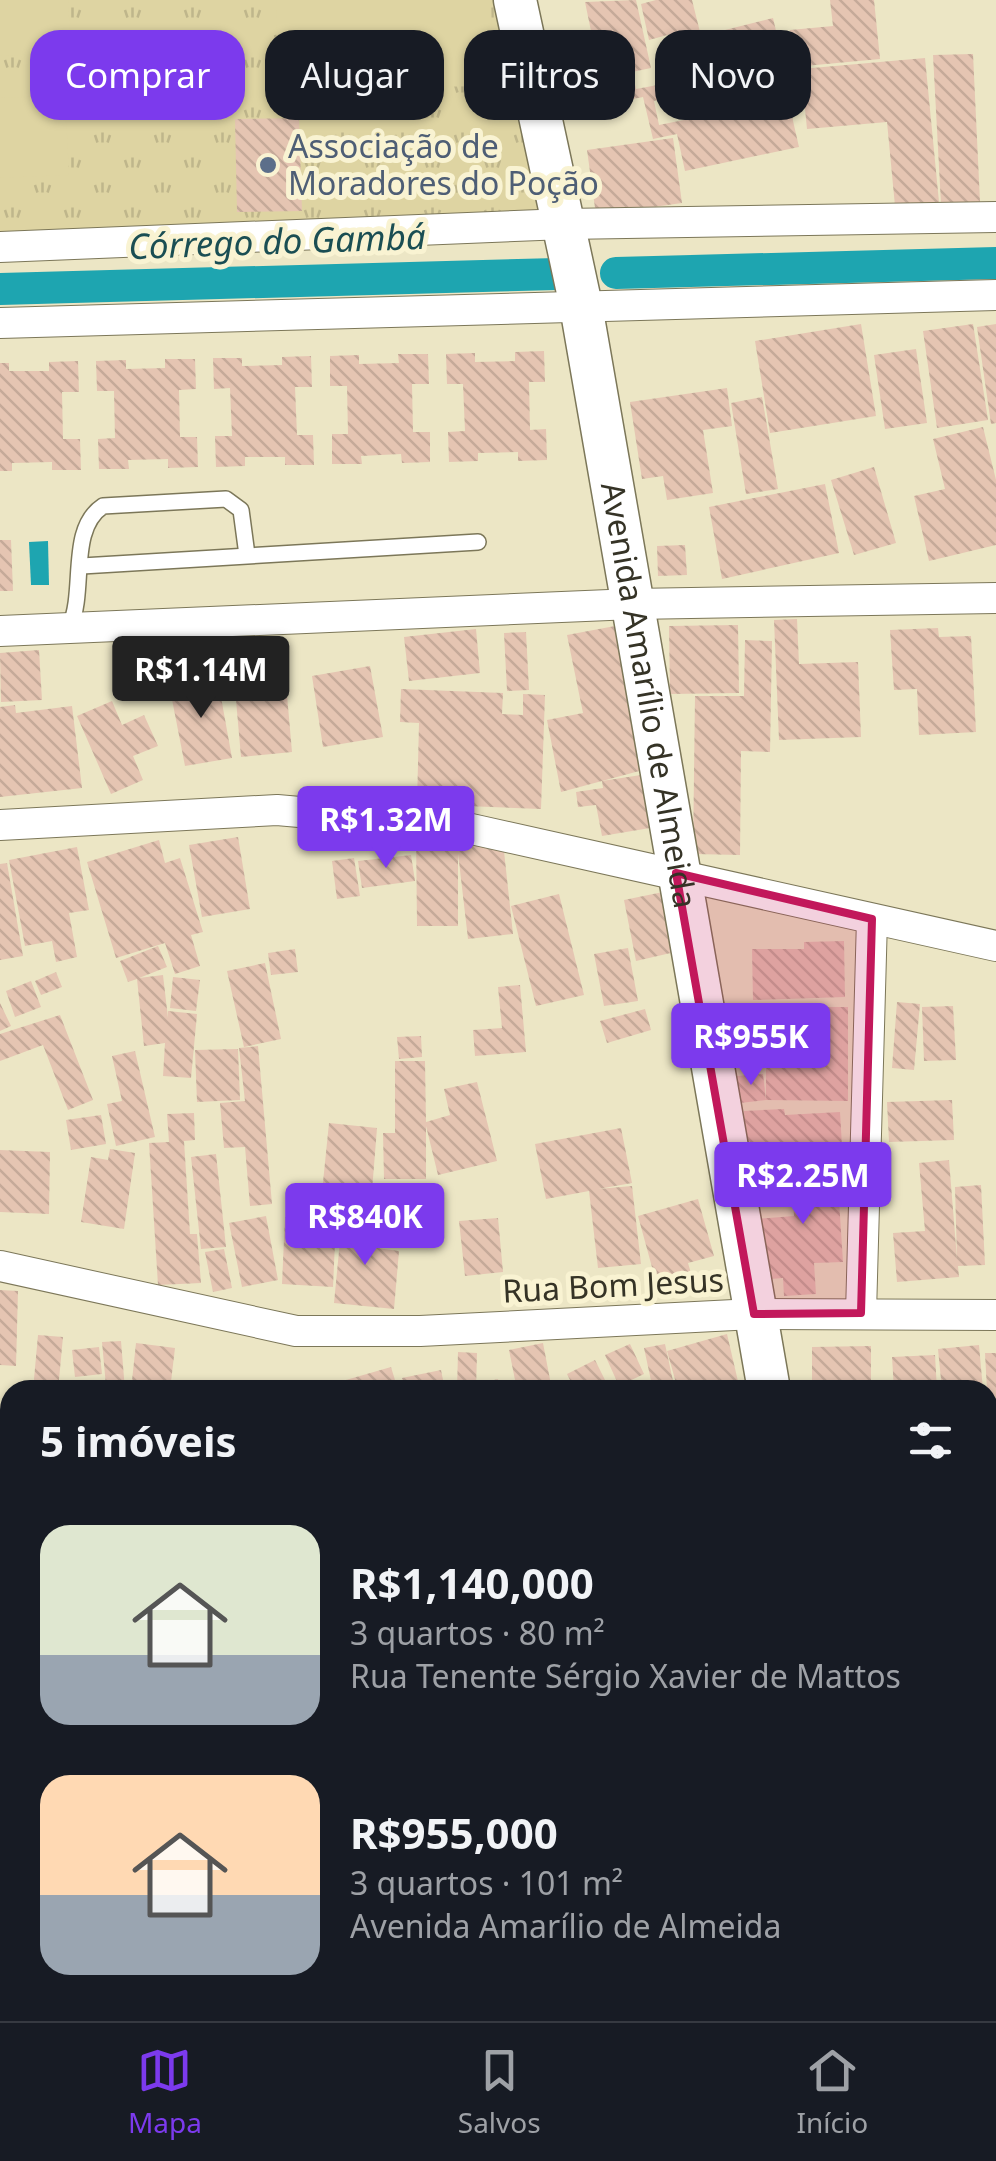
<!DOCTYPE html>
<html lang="pt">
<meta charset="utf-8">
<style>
body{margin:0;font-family:"Noto Sans",sans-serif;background:#242831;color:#f1f3f6;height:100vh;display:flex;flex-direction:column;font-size:38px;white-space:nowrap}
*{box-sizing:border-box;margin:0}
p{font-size:32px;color:#9ea1a6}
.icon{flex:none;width:55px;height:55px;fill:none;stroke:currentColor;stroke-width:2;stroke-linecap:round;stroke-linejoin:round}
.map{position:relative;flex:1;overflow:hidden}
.sheet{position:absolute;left:0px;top:1380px;width:998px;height:642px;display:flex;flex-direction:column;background:#171b24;border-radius:30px 30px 0 0;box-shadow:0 2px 8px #0004}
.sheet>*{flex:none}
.top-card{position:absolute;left:30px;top:30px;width:938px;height:90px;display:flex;gap:20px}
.price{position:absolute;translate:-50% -85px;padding:0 22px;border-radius:10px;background:#7c3aed;color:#fff;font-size:32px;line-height:65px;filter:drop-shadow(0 2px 5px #0008)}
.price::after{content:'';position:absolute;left:50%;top:60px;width:30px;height:22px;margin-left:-15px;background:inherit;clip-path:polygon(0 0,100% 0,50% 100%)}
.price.current{background:#222;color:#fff}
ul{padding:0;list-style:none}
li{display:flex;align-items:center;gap:30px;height:250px;padding:0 40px}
li span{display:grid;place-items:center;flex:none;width:280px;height:200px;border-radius:30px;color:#555}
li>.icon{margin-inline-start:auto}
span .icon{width:120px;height:120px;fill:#fffc;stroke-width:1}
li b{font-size:42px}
h2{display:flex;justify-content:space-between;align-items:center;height:120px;padding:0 40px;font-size:42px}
.tag{padding:0 35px;border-radius:30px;background:#171b24;box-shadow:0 2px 8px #0004;font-size:35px;line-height:90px}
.tag.current{background:#7c3aed;color:#fff}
.menu{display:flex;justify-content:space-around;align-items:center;height:140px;border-top:2px solid #363941;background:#171b24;font-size:28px;color:#9ea1a6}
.menu a{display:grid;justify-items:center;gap:5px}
.menu .current{color:#7c3aed}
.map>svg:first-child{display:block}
.park{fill:url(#park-tufts)}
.garden{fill:#ded4a2}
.water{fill:#1ea5b0}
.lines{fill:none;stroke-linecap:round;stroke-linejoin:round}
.canal{stroke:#1ea5b0;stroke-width:32}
.building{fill:url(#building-back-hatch)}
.lane-casing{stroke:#7c7759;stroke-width:18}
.street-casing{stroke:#7c7759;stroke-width:32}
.secondary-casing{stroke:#7c7759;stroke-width:45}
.lane{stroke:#fff;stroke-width:15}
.street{stroke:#fff;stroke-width:30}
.secondary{stroke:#fff;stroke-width:42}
.marked{fill:#c2185b;fill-opacity:0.2;stroke:#c2185b;stroke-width:8;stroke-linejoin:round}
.service-dot{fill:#5c6f8a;stroke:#f9f3d2;stroke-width:4}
.labels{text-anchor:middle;stroke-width:10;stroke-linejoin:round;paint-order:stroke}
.service-label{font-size:32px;fill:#4e5e75;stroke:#f9f3d2;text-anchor:start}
.street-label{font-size:32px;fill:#353326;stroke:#f9f3d2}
.water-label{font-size:35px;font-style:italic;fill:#1a4e53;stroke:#f9f3d2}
</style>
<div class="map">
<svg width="996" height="2021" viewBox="0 0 996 2021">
<defs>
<pattern id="park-tufts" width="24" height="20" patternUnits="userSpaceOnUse" patternTransform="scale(2.5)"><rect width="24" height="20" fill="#ded4a2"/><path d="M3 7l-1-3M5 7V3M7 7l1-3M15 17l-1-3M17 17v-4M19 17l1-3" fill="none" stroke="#bfb68b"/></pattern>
<pattern id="building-back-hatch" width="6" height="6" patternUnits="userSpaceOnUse" patternTransform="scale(2.5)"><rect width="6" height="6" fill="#e5c5b2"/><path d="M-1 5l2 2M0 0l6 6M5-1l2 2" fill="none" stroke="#c5aa99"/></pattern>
</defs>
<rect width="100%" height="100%" fill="#ece6c5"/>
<!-- park -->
<polygon class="park" points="0,0 509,0 549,211 0,240"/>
<!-- garden -->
<g class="garden">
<polygon points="0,0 68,0 71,52 0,56"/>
<polygon points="276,0 491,0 493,86 279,89"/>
<polygon points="65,95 69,175 0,178 0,98"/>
</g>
<!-- water -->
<polygon class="water" points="48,541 49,585 31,585 29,542"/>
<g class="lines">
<!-- canal -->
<g class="canal">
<polyline points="616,273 996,263"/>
<polyline points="0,289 557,274"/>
</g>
</g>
<!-- building -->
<g class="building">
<polygon points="636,0 651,68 632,72 636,89 663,84 666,98 654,101 659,125 788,99 799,147 685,171 677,134 653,139 643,97 572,111 568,97 603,89 585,2"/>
<polygon points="656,0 692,0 701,36 773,18 784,65 709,83 710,90 686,96 671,34 649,40 641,4"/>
<polygon points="830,0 874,0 880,59 794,67 790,30 833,26"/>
<polygon points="973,54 980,202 941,204 933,55"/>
<polygon points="925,58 939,202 895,206 887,122 807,129 801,69"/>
<polygon points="299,118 302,211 237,212 235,119"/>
<polygon points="673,138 682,203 596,215 587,150"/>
<polygon points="861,324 876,416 770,433 755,341"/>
<polygon points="973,324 988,420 937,428 923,331"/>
<polygon points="996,324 996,423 991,424 977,327"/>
<polygon points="916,349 927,423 885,429 874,355"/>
<polygon points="544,351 545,382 529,382 530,430 546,429 547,460 518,461 518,452 478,453 478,461 449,462 448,432 465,431 463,384 447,384 446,354 475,353 475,362 515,361 515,352"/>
<polygon points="398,354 428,354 429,384 412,384 413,432 430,432 430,462 402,463 401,454 361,456 362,464 332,464 332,434 348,434 347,386 330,386 330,356 359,355 359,364 399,363"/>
<polygon points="311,356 312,387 295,387 297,435 313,435 314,465 285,465 285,457 245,457 245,466 216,467 215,436 232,436 230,388 214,389 213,358 242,358 242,366 282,365 282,357"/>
<polygon points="165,359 195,359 196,389 179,390 180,437 197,437 198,467 168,468 168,459 128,460 129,469 99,469 98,439 115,438 114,391 97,391 96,361 126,360 126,369 165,368"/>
<polygon points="78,361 79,392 62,392 63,439 80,439 81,470 52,470 52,462 12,463 12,471 0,471 0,363 9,363 9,371 49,371 49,362"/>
<polygon points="727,388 732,426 703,430 713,493 667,500 663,476 642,479 630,402"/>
<polygon points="762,397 778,489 746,494 731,403"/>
<polygon points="983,427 996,480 996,545 929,561 914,496 945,489 933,439"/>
<polygon points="874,467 896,543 854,555 831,480"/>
<polygon points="825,484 839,553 722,579 709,507"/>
<polygon points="0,540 11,540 13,591 0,591"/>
<polygon points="685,545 687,575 658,576 657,546"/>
<polygon points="797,619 799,664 858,662 861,737 779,740 774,620"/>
<polygon points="738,625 739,693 670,694 669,626"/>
<polygon points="615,626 643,770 561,792 547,720 583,713 567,635"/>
<polygon points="938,628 939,637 971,636 976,732 919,735 917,689 894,690 890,630"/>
<polygon points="476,629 480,673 409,681 404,637"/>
<polygon points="526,632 529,690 507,691 504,633"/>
<polygon points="227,636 231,666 183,673 179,643"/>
<polygon points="282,638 292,752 241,757 231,643"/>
<polygon points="745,640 772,641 770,752 741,751 740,855 693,854 695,696 744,696"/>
<polygon points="39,650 42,700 1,702 0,653"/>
<polygon points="370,666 383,737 323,747 312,676"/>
<polygon points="217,675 232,758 185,766 169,684"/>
<polygon points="401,689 503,693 502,714 523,715 523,694 545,695 541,809 417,804 419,723 400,722"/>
<polygon points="112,701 122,725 144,715 158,746 133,756 143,780 111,794 77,716"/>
<polygon points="15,705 16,713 72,706 82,788 0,797 0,707"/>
<polygon points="641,775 650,828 602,836 596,805 578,807 576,792 603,788 602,781"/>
<polygon points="416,831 457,831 457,848 503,842 513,934 468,939 458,853 458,926 417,926"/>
<polygon points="238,837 250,909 202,917 189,845"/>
<polygon points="159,840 165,863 180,858 203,932 191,935 200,966 175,974 165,943 116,958 87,862"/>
<polygon points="77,847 89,910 69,913 77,957 56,962 52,941 25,946 9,860"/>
<polygon points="411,855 415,881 362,888 358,861"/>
<polygon points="354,858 360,896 337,899 332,861"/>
<polygon points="7,863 23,956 0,960 0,864"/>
<polygon points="663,892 675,952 636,961 624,900"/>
<polygon points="559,894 584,995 536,1006 511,906"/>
<polygon points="844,941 845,997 753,1000 752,949 804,949 804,942"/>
<polygon points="158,946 167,967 139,978 163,975 168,1018 168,1011 197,1014 191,1078 163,1076 165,1043 144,1046 137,979 128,982 120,961"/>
<polygon points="628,948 638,1001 604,1006 594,954"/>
<polygon points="295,949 298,972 271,975 268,953"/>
<polygon points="265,963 281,1039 244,1047 227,971"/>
<polygon points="56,972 62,987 41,995 35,981"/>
<polygon points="173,977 200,980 196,1011 170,1008"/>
<polygon points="31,981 41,1007 15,1017 6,991"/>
<polygon points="520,985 526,1052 475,1056 473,1030 502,1028 498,987"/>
<polygon points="897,1002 920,1004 914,1070 892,1068"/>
<polygon points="0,1003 11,1026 0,1031"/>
<polygon points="953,1006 956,1060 924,1061 922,1007"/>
<polygon points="759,1007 848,1007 848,1101 766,1100 766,1049 759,1049"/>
<polygon points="645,1009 651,1030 607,1043 600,1021"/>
<polygon points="60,1015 93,1100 68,1110 43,1045 0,1061 0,1034"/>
<polygon points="421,1036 422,1057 399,1059 397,1037"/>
<polygon points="258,1046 272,1204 250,1206 245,1147 224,1148 220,1103 245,1101 239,1048"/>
<polygon points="238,1049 240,1100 197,1102 195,1050"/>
<polygon points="135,1051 155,1137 116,1146 107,1104 122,1101 112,1056"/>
<polygon points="395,1061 425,1061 426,1122 450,1115 444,1089 477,1082 497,1161 438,1175 426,1126 426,1179 384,1179 383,1133 395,1133"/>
<polygon points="763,1074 766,1100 740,1103 737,1076"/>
<polygon points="952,1100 954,1140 889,1142 887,1102"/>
<polygon points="784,1109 785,1115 840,1112 842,1146 746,1152 744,1111"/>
<polygon points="194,1113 195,1140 184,1141 190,1234 197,1234 201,1283 158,1285 149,1143 169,1142 167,1114"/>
<polygon points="101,1115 106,1144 71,1150 66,1120"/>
<polygon points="329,1123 377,1128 370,1216 320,1212"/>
<polygon points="621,1128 632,1183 598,1189 632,1186 641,1264 598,1268 589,1191 546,1199 535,1144"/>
<polygon points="110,1149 135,1153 124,1229 81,1222 91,1157 108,1160"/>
<polygon points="0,1150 50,1152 49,1214 0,1212"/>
<polygon points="216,1154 226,1247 201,1249 191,1157"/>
<polygon points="836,1154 843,1262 814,1263 816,1294 784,1296 783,1278 759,1280 755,1219 794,1216 790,1156"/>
<polygon points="949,1160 957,1259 955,1187 981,1185 985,1265 958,1266 959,1277 897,1282 893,1233 925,1231 919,1163"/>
<polygon points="698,1199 714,1256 688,1263 693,1280 658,1289 638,1216"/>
<polygon points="432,1204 436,1223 407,1229 403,1210"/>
<polygon points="266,1216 278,1280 242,1287 229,1223"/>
<polygon points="285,1217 336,1220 333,1287 282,1284"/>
<polygon points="498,1218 503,1272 465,1276 459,1221"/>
<polygon points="342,1220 380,1224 377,1248 399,1251 394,1309 334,1303"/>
<polygon points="224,1249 232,1288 213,1292 205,1252"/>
<polygon points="0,1290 18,1291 16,1366 0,1365"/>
<polygon points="727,1334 740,1390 678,1390 667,1351"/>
<polygon points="38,1335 63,1337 58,1390 33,1390"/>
<polygon points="121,1341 125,1390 97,1390 106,1386 102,1342"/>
<polygon points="136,1343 175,1348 170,1390 131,1390"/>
<polygon points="543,1343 552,1390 517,1390 509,1350"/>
<polygon points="630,1344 644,1374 619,1386 605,1355"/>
<polygon points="665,1344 675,1390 653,1390 644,1348"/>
<polygon points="979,1345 983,1390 942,1390 938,1349"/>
<polygon points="871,1346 871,1390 812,1390 812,1347"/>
<polygon points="99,1347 102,1374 75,1377 72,1350"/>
<polygon points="458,1352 477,1353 476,1390 457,1390"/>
<polygon points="985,1353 996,1353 996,1408 988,1408"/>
<polygon points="935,1355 937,1390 894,1390 892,1357"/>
<polygon points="595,1360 610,1390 575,1390 567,1374"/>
<polygon points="391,1367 398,1390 341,1390 339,1382"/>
<polygon points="441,1370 445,1390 405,1390 402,1378"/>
<polygon points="498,1379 501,1390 479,1390 478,1384"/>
<polygon points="988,1522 993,1522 992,1556 988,1556"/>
<polygon points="988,1649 996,1652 996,1755 988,1752"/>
<polygon points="988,1800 996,1801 996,1857 988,1856"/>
<polygon points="10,1803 10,1833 0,1814 0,1808"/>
<polygon points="0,1838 10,1854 10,1895 0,1901"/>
<polygon points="988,1896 995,1898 989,1924 988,1924"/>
<polygon points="4,1949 10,1958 3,1969 10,1981 10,2012 28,2012 33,2021 0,2021 0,1952"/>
<polygon points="31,2012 76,2012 79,2018 34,2021"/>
<polygon points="132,2012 163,2012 164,2021 134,2021"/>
</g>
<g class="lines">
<defs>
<g id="lane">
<polyline points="82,566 478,542"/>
<path d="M 70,626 C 86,590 68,529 103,506 L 226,499 L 241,510 L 247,555"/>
</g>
<g id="street">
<polyline points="0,247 565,224 996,217"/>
<polyline points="0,323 996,295"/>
<polyline points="0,631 633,604 996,598"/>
<polyline points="0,825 277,810 458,826 996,946"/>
<polyline points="0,1266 296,1331 420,1331 754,1314 996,1315"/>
<polyline points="861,1313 872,919"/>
<polyline points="988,1606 996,1607"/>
<polyline points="0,1932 10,1928"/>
</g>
<g id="secondary">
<path id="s1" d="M 515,0 L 581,306 L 769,1390"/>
<polyline points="903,2021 904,2012"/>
</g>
</defs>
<!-- lane casing -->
<use href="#lane" class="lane-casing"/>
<!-- street casing -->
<use href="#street" class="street-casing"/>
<!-- secondary casing -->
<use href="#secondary" class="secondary-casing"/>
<!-- lane -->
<use href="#lane" class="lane"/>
<!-- street -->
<use href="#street" class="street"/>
<!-- secondary -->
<use href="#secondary" class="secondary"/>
</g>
<!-- marked area -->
<path class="marked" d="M 676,873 L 872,919 L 861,1313 L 754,1314 Z"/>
<!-- markers -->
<circle class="service-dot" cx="268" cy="165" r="10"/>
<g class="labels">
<!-- service labels -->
<g class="service-label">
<text x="288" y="158">Associação de<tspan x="288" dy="37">Moradores do Poção</tspan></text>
</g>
<!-- street labels -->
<g class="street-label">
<text dy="11" stroke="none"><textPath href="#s1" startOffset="708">Avenida Amarílio de Almeida</textPath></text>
<text transform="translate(613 1286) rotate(-3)" y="11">Rua Bom Jesus</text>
</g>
<!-- water labels -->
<g class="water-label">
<text transform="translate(277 242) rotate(-2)" y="12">Córrego do Gambá</text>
</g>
</g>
</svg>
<b class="price current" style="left:201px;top:721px">R$1.14M</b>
<b class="price" style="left:386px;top:871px">R$1.32M</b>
<b class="price" style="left:751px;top:1088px">R$955K</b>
<b class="price" style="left:803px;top:1227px">R$2.25M</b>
<b class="price" style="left:365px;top:1268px">R$840K</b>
<div class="top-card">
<a class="tag current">Comprar</a>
<a class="tag">Alugar</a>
<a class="tag">Filtros</a>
<a class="tag">Novo</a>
</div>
<section class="sheet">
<h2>5 imóveis<svg class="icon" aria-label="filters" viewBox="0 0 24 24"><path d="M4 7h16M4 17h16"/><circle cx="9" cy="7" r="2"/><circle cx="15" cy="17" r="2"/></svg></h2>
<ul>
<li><span style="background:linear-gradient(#dfe7d0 65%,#9aa5b1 0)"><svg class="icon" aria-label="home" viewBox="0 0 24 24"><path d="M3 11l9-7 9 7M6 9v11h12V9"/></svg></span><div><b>R$1,140,000</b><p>3 quartos · 80 m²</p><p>Rua Tenente Sérgio Xavier de Mattos</p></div></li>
<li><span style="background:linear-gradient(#ffd9b3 60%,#9aa5b1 0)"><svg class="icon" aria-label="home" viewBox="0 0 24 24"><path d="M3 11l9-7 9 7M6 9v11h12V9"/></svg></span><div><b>R$955,000</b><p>3 quartos · 101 m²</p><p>Avenida Amarílio de Almeida</p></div></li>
</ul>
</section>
</div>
<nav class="menu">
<a class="current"><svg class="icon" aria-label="map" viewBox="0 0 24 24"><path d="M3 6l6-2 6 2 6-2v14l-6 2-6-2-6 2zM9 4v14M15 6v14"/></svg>Mapa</a>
<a><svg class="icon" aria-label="saved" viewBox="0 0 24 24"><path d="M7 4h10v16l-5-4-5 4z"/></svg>Salvos</a>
<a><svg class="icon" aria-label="home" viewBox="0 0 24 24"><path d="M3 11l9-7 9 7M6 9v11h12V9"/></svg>Início</a>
</nav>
